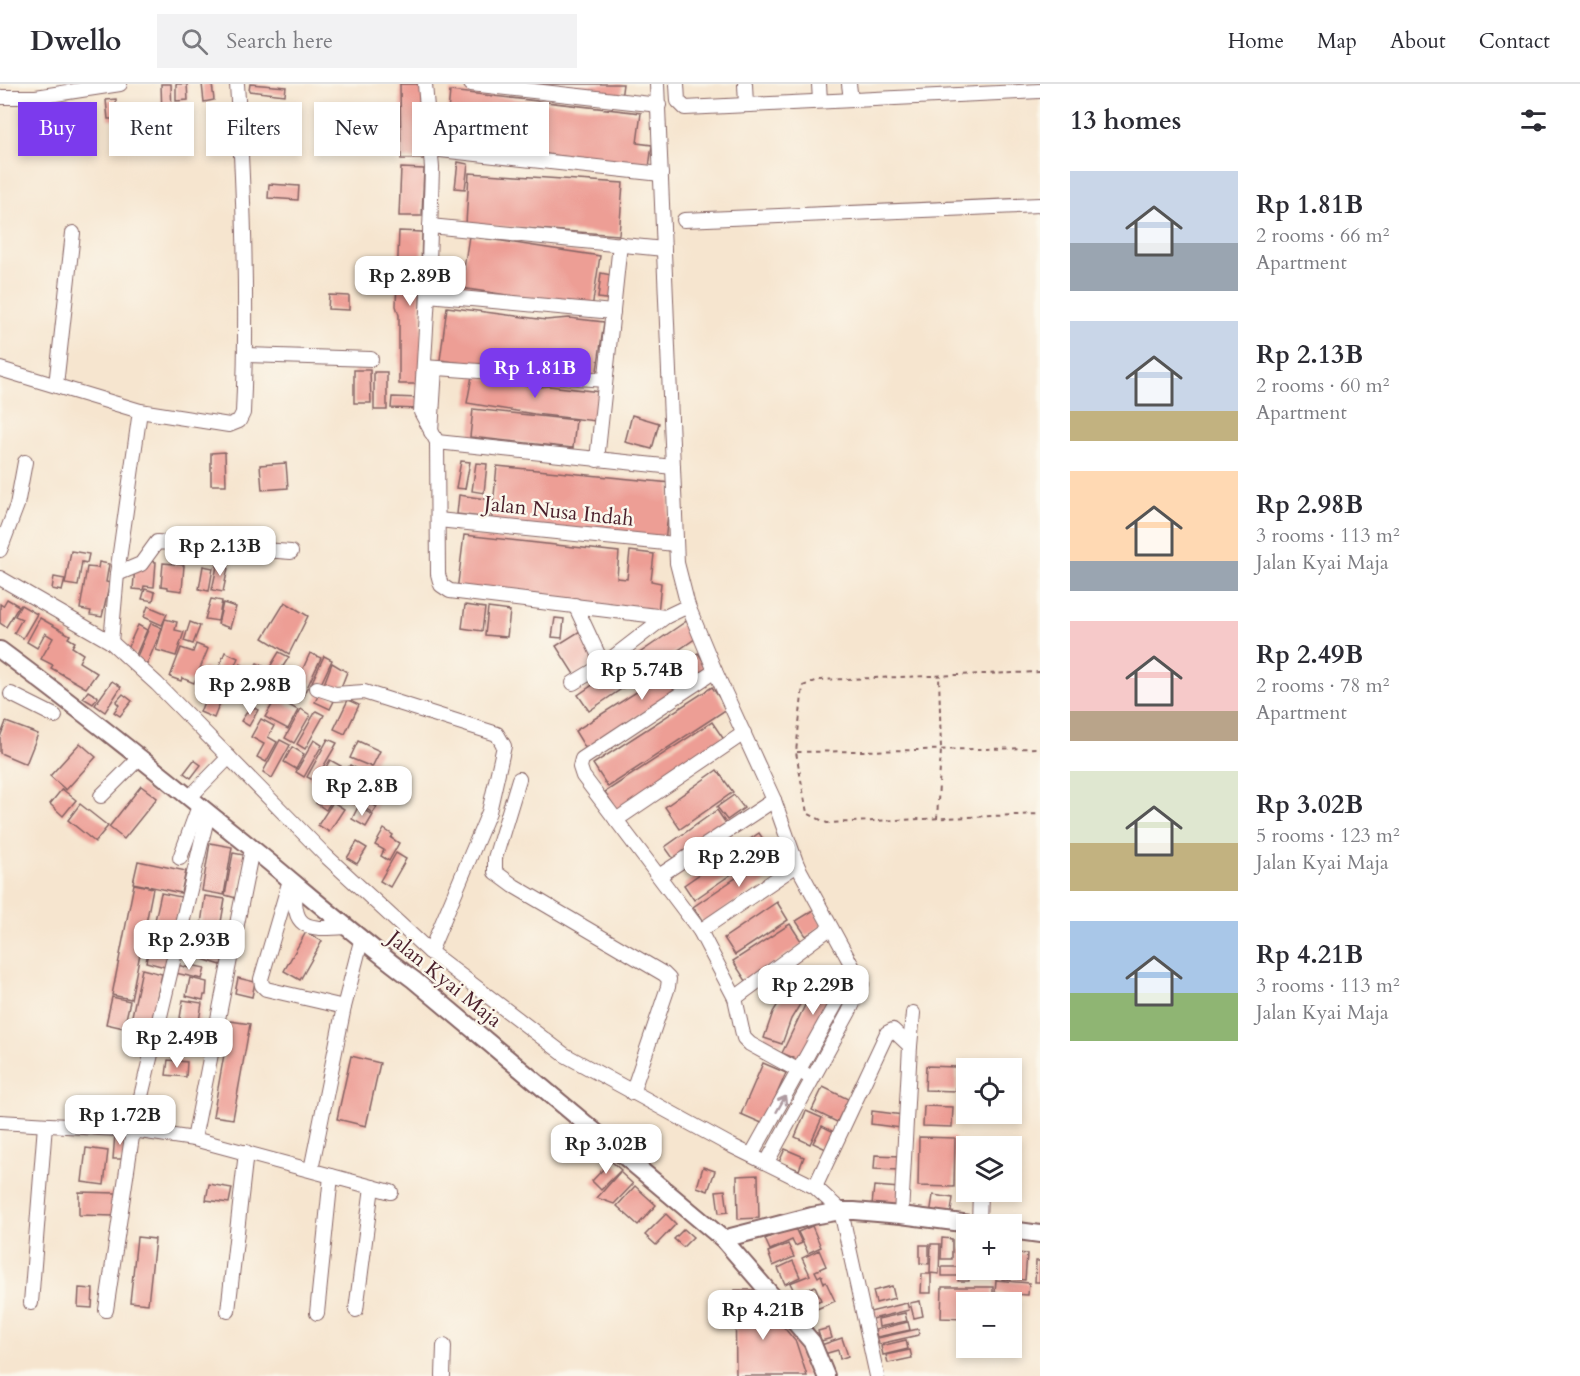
<!DOCTYPE html>
<meta charset="utf-8">
<style>
body{margin:0;font-family:Cardo,serif;background:#f2f2f3;color:#2b2b33;height:100vh;display:flex;flex-direction:column;font-size:22px;white-space:nowrap}
*{box-sizing:border-box;margin:0}
p{font-size:20px;color:#7c7c81}
.icon{flex:none;width:33px;height:33px;fill:none;stroke:currentColor;stroke-width:2;stroke-linecap:round;stroke-linejoin:round}
.map{position:relative;flex:1;overflow:hidden}
.panel{display:flex;flex-direction:column;background:#fff;width:540px}
.panel>*{flex:none}
.banner{position:absolute;left:18px;top:18px;width:570px;height:54px;display:flex;gap:12px}
.tools{position:absolute;left:956px;top:974px;display:grid;gap:12px}
.tools a{display:grid;place-items:center;width:66px;height:66px;border-radius:0px;background:#fff;box-shadow:0 3px 9px #0003;font-size:30px}
.price{position:absolute;translate:-50% -51px;padding:0 14px;border-radius:12px;background:#fff;color:#222;font-size:20px;line-height:39px;filter:drop-shadow(0 2px 3px #0008)}
.price::after{content:'';position:absolute;left:50%;top:36px;width:18px;height:14px;margin-left:-9px;background:inherit;clip-path:polygon(0 0,100% 0,50% 100%)}
.price.on{background:#7c3aed;color:#fff}
ul{padding:0;list-style:none}
li{display:flex;align-items:center;gap:18px;height:150px;padding:0 30px}
li span{display:grid;place-items:center;flex:none;width:168px;height:120px;border-radius:0px;color:#555}
li>.icon{margin-inline-start:auto}
span .icon{width:72px;height:72px;fill:#fffc;stroke-width:1}
li b{font-size:26px}
h2{display:flex;justify-content:space-between;align-items:center;height:72px;padding:0 30px;font-size:26px}
.chip{padding:0 21px;border-radius:0px;background:#fff;box-shadow:0 3px 9px #0003;font-size:21px;line-height:54px}
.chip.on{background:#7c3aed;color:#fff}
header{display:flex;align-items:center;gap:36px;box-sizing:border-box;height:84px;padding:0 30px;background:#fff;border-bottom:2px solid #e1e1e2}
header strong{font-size:28px}
nav{display:flex;gap:33px;margin-inline-start:auto;font-size:21px}
.search{width:420px;height:54px;background:#f2f2f3;display:flex;align-items:center;gap:15px;box-sizing:border-box;padding:0 21px;border-radius:0px;color:#7c7c81;font-size:22px}
main{display:flex;flex:1;min-height:0}
.map>svg:first-child{display:block}
.building{fill:#ed9e95}
.lines{fill:none;stroke-linecap:round;stroke-linejoin:round}
.minor-casing{stroke:#866464;stroke-width:16}
.major-casing{stroke:#866464;stroke-width:20}
.path{stroke:#866464;stroke-width:2;stroke-dasharray:4.5 4.5;stroke-linecap:butt}
.minor{stroke:#fff;stroke-width:14}
.major{stroke:#fff;stroke-width:16}
.oneway{stroke:#ae9aa0}
.labels{text-anchor:middle;stroke-width:5;stroke-linejoin:round;paint-order:stroke}
.street-label{font-size:21px;fill:#4a1f2b;stroke:#fbf7ec}
</style>
<header>
<strong>Dwello</strong>
<div class="search"><svg class="icon" aria-label="search" viewBox="0 0 24 24"><circle cx="10" cy="10" r="6"/><path d="M15 15l6 6"/></svg>Search here</div>
<nav><a>Home</a><a>Map</a><a>About</a><a>Contact</a></nav>
</header>
<main>
<div class="map">
<svg width="1040" height="1292" viewBox="0 0 1040 1292">
<rect width="100%" height="100%" fill="#fbf7ec"/>
<filter id="ink" filterUnits="userSpaceOnUse"><feTurbulence type="fractalNoise" baseFrequency=".0167" numOctaves="2"/><feDisplacementMap in="SourceGraphic" scale="12" xChannelSelector="R" yChannelSelector="G"/><feConvolveMatrix kernelMatrix="1 2 1 2 8 2 1 2 1" color-interpolation-filters="sRGB"/></filter>
<filter id="wash" filterUnits="userSpaceOnUse"><feTurbulence type="fractalNoise" baseFrequency=".008" numOctaves="4" result="noise"/><feDisplacementMap in="SourceGraphic" scale="24" xChannelSelector="R" yChannelSelector="G"/><feGaussianBlur stdDeviation="1.35" result="paint"/><feColorMatrix in="noise" values="0 0 0 0 0 0 0 0 0 0 0 0 0 0 0 0 0 1.4 0 .05"/><feComposite in="paint" operator="in"/></filter>
<g filter="url(#wash)">
<rect width="100%" height="100%" fill="#f6e5cf"/>
<g id="blocks">
<!-- building -->
<g class="building">
<polygon points="161,0 171,0 172,30 162,31"/>
<polygon points="176,0 187,0 188,16 176,17"/>
<polygon points="202,0 212,0 214,16 204,18"/>
<polygon points="250,0 286,3 285,11 249,7"/>
<polygon points="400,0 424,0 425,75 401,75"/>
<polygon points="518,0 623,0 621,15"/>
<polygon points="450,7 641,29 637,59 652,61 649,84 524,67 445,59"/>
<polygon points="116,15 117,35 108,35 106,16"/>
<polygon points="23,20 33,21 32,41 22,40"/>
<polygon points="56,20 57,45 47,46 45,21"/>
<polygon points="336,30 353,31 352,49 335,49"/>
<polygon points="458,78 468,80 465,105 455,104"/>
<polygon points="401,84 424,85 422,132 399,132"/>
<polygon points="469,89 623,99 619,151 466,140"/>
<polygon points="269,100 299,102 298,116 268,114"/>
<polygon points="399,147 422,148 420,223 422,232 422,300 399,300 399,231 396,222"/>
<polygon points="469,152 600,172 592,224 461,204"/>
<polygon points="601,189 616,192 613,216 598,214"/>
<polygon points="329,211 349,212 349,226 328,225"/>
<polygon points="447,223 546,236 569,234 604,238 596,293 528,288 440,276"/>
<polygon points="354,286 370,286 371,319 354,319"/>
<rect x="374" y="288" width="13" height="38"/>
<polygon points="472,292 539,303 549,302 600,308 596,337 534,330 467,319"/>
<polygon points="392,313 419,314 419,325 391,324"/>
<polygon points="473,325 576,336 573,364 470,353"/>
<polygon points="632,331 659,339 652,365 625,358"/>
<polygon points="225,368 226,401 211,401 211,369"/>
<polygon points="461,377 470,378 465,405 456,404"/>
<polygon points="286,379 288,404 262,406 260,381"/>
<polygon points="476,379 487,380 484,409 472,407"/>
<polygon points="497,382 671,399 665,459 491,441"/>
<polygon points="459,411 492,416 489,434 457,430"/>
<polygon points="464,451 619,468 617,494 627,495 630,467 654,470 651,497 661,499 658,529 457,507"/>
<polygon points="215,462 239,466 236,477 213,473"/>
<polygon points="71,467 89,470 87,479 82,478 78,502 65,500"/>
<polygon points="146,477 156,478 154,503 144,502 143,506 133,505 135,483"/>
<polygon points="218,477 229,479 223,508 212,506"/>
<polygon points="99,478 109,480 106,498 110,499 102,533 90,531 91,527 80,525 87,483 98,484"/>
<polygon points="163,479 184,481 182,507 168,505 168,503 161,502"/>
<polygon points="203,482 213,484 209,507 199,505"/>
<polygon points="54,493 65,495 62,507 52,505"/>
<polygon points="145,505 155,508 153,517 142,515"/>
<polygon points="7,515 19,522 6,543 0,539 0,520 3,522"/>
<polygon points="211,515 222,517 218,537 205,535"/>
<polygon points="285,518 308,532 289,570 263,554"/>
<polygon points="223,519 236,523 230,544 218,540"/>
<polygon points="21,521 37,530 23,554 14,549 22,535 15,532"/>
<polygon points="465,521 485,524 482,547 462,544"/>
<polygon points="148,522 167,530 162,541 144,533"/>
<polygon points="488,524 510,527 507,553 485,551"/>
<polygon points="40,534 70,551 68,554 75,558 72,563 83,570 79,578 97,589 86,604 51,584 53,581 41,575 53,554 45,549 37,564 27,558"/>
<polygon points="555,534 564,535 562,554 552,553"/>
<polygon points="165,535 177,538 175,546 184,548 176,572 156,566"/>
<polygon points="688,536 699,552 589,627 578,611"/>
<polygon points="190,538 200,542 193,560 184,557"/>
<polygon points="151,539 162,544 147,580 136,575"/>
<polygon points="138,541 147,546 136,571 126,567"/>
<polygon points="580,547 598,577 575,592 556,562"/>
<polygon points="196,560 208,565 194,599 182,594 181,597 170,593 181,564 193,568"/>
<polygon points="225,568 238,574 220,616 195,606 203,584 216,590"/>
<polygon points="279,568 289,573 271,601 262,596"/>
<polygon points="310,569 321,574 303,612 293,607"/>
<polygon points="698,569 710,586 586,665 575,647"/>
<polygon points="324,572 332,576 320,602 312,598"/>
<polygon points="257,579 267,584 249,614 240,609"/>
<polygon points="332,579 347,588 340,606 324,600"/>
<polygon points="240,580 250,584 242,603 232,599"/>
<polygon points="285,591 296,596 288,614 277,609"/>
<polygon points="112,597 121,603 105,628 95,621"/>
<polygon points="712,603 727,625 608,703 593,680"/>
<polygon points="88,607 98,613 93,620 83,614"/>
<polygon points="320,608 335,615 330,625 315,618"/>
<polygon points="123,610 132,617 120,632 114,628 119,621 116,618"/>
<polygon points="206,613 220,619 214,634 200,628"/>
<polygon points="276,614 298,626 288,645 265,633"/>
<polygon points="348,616 359,621 345,650 334,645"/>
<polygon points="251,622 258,626 249,642 241,637"/>
<polygon points="301,625 310,631 294,659 285,654"/>
<polygon points="316,627 324,631 305,665 297,660"/>
<polygon points="261,635 274,642 268,653 277,658 266,678 257,673 264,660 251,653"/>
<polygon points="6,638 38,650 26,680 0,669 0,653"/>
<polygon points="712,638 727,660 620,731 605,708"/>
<polygon points="328,655 337,659 315,697 307,693"/>
<polygon points="280,656 290,661 272,694 263,688"/>
<polygon points="314,656 322,661 304,693 296,688"/>
<polygon points="358,657 380,667 372,683 350,674"/>
<polygon points="80,659 96,673 66,706 50,692"/>
<polygon points="292,663 304,670 296,685 284,678"/>
<polygon points="194,676 201,681 191,694 184,689"/>
<polygon points="330,676 341,682 330,702 319,696"/>
<polygon points="350,681 363,688 359,697 345,689"/>
<polygon points="717,686 733,708 680,745 665,723"/>
<polygon points="343,692 358,700 354,706 339,698"/>
<polygon points="368,698 383,706 380,712 366,704"/>
<polygon points="338,701 355,710 351,717 334,708"/>
<polygon points="141,702 157,714 124,755 109,743"/>
<polygon points="62,705 76,716 63,732 50,720"/>
<polygon points="366,707 380,714 376,721 362,713"/>
<polygon points="321,711 331,718 326,726 316,719"/>
<polygon points="734,711 744,724 727,736 717,723"/>
<polygon points="360,714 377,723 373,729 357,720"/>
<polygon points="333,718 344,725 329,748 318,741"/>
<polygon points="80,720 108,742 95,758 68,736"/>
<polygon points="358,723 373,731 366,743 352,735"/>
<polygon points="717,726 727,741 675,777 665,763"/>
<polygon points="384,745 393,751 391,754 399,759 389,777 381,772 384,766 375,761"/>
<polygon points="759,749 769,764 694,816 684,801"/>
<polygon points="357,758 367,764 357,780 347,774"/>
<polygon points="210,759 232,763 224,811 202,807"/>
<polygon points="774,768 785,784 704,839 693,823"/>
<polygon points="233,769 244,771 236,814 225,811"/>
<polygon points="396,769 406,775 390,803 380,797"/>
<polygon points="138,777 186,787 181,809 133,799"/>
<polygon points="134,800 153,804 131,915 112,911"/>
<polygon points="161,809 181,813 165,883 146,878"/>
<polygon points="205,812 225,815 220,844 201,840"/>
<polygon points="777,818 788,836 735,871 724,854"/>
<polygon points="814,826 823,841 806,852 796,837"/>
<polygon points="790,840 803,860 746,897 733,877"/>
<polygon points="306,848 322,857 300,896 284,887"/>
<polygon points="209,851 228,857 221,881 202,875"/>
<polygon points="173,880 190,884 191,881 205,884 202,895 171,888"/>
<polygon points="797,884 815,891 810,904 791,935 782,960 764,954 773,928 792,898"/>
<polygon points="142,885 162,890 149,951 129,946"/>
<polygon points="822,886 843,895 803,978 782,969"/>
<polygon points="190,894 207,898 206,911 204,911 203,916 186,912"/>
<polygon points="238,894 255,898 252,913 235,909"/>
<polygon points="112,913 130,917 124,944 106,940"/>
<polygon points="183,916 202,919 198,943 179,940"/>
<polygon points="230,937 250,940 233,1035 213,1032"/>
<polygon points="351,972 380,979 366,1042 337,1035"/>
<polygon points="168,976 187,978 186,993 166,991"/>
<polygon points="763,979 786,989 764,1040 741,1030"/>
<polygon points="926,982 956,983 956,1007 925,1006"/>
<polygon points="823,1003 848,1015 837,1038 812,1026"/>
<polygon points="924,1022 953,1023 952,1043 923,1042"/>
<polygon points="806,1027 822,1034 810,1060 795,1053"/>
<polygon points="872,1027 903,1031 901,1044 871,1040"/>
<polygon points="822,1042 836,1049 828,1066 813,1059"/>
<polygon points="115,1050 126,1050 124,1075 113,1075"/>
<polygon points="919,1053 955,1054 954,1103 918,1102"/>
<polygon points="86,1064 108,1067 104,1101 82,1098"/>
<polygon points="785,1065 804,1073 799,1086 779,1078"/>
<polygon points="875,1071 900,1072 899,1086 874,1085"/>
<polygon points="611,1077 621,1086 601,1106 592,1097"/>
<polygon points="703,1083 715,1087 708,1107 697,1103"/>
<polygon points="620,1088 633,1100 614,1120 597,1114"/>
<polygon points="758,1091 759,1134 738,1135 737,1092"/>
<polygon points="209,1100 232,1104 229,1119 206,1116"/>
<polygon points="635,1102 656,1121 638,1141 617,1122"/>
<polygon points="874,1102 900,1104 899,1123 872,1121"/>
<polygon points="725,1106 728,1128 719,1129 716,1107"/>
<polygon points="79,1108 116,1109 115,1132 79,1131"/>
<polygon points="933,1111 953,1114 950,1134 930,1131"/>
<polygon points="666,1130 676,1140 656,1161 645,1151"/>
<polygon points="794,1142 802,1159 795,1162 792,1156 770,1166 765,1155"/>
<polygon points="812,1142 821,1163 808,1169 798,1148"/>
<polygon points="684,1145 693,1153 683,1163 674,1155"/>
<polygon points="137,1153 155,1155 148,1220 130,1218"/>
<polygon points="942,1154 952,1155 952,1175 941,1175"/>
<polygon points="788,1160 794,1173 773,1182 768,1168"/>
<polygon points="931,1160 940,1160 939,1190 930,1189"/>
<polygon points="920,1161 929,1161 929,1180 920,1179"/>
<polygon points="959,1165 966,1165 966,1185 969,1185 969,1197 958,1197 959,1192 942,1192 942,1183 959,1183"/>
<polygon points="819,1166 826,1182 815,1187 818,1193 821,1191 824,1199 826,1198 835,1217 810,1228 807,1222 821,1216 815,1202 796,1211 790,1199 810,1191 802,1174"/>
<polygon points="1016,1169 1027,1170 1025,1196 1014,1195"/>
<polygon points="793,1177 800,1193 785,1200 778,1184"/>
<polygon points="1036,1177 1040,1177 1040,1198 1035,1198"/>
<polygon points="1003,1185 1012,1185 1011,1196 1002,1195"/>
<polygon points="922,1190 931,1190 931,1209 921,1209"/>
<polygon points="996,1196 1029,1199 1028,1211 995,1209"/>
<polygon points="892,1202 895,1214 876,1219 873,1207"/>
<polygon points="942,1203 993,1203 993,1218 966,1218 966,1235 941,1234"/>
<polygon points="79,1204 93,1205 92,1224 78,1223"/>
<polygon points="735,1206 753,1206 796,1258 807,1292 736,1292"/>
<polygon points="920,1217 923,1232 914,1234 910,1219"/>
<polygon points="907,1219 909,1226 872,1235 870,1228"/>
<polygon points="905,1229 907,1237 879,1243 878,1235"/>
<polygon points="908,1238 910,1246 877,1253 875,1246"/>
<polygon points="829,1244 832,1254 821,1257 818,1247"/>
<polygon points="918,1245 919,1251 879,1260 878,1254"/>
<polygon points="842,1254 848,1272 840,1275 838,1266 824,1270 821,1261"/>
<polygon points="906,1256 908,1265 883,1271 881,1262"/>
<polygon points="910,1266 912,1274 888,1279 886,1271"/>
</g>
</g>
</g>
<g filter="url(#ink)">
<use href="#blocks" fill-opacity="0" stroke="#866464" stroke-width="1.5"/>
<g class="lines">
<defs>
<g id="minor">
<polyline points="425,0 432,84 428,211 421,328 437,358 438,490 441,501 450,507 665,533"/>
<polyline points="471,0 659,21"/>
<polyline points="657,0 677,479 688,522 715,587 774,716 797,781 862,900 849,928 767,1078"/>
<polyline points="677,0 678,17 685,24 1040,7"/>
<polyline points="745,0 746,21"/>
<polyline points="819,0 820,17"/>
<polyline points="849,0 851,16"/>
<polyline points="0,13 36,13 120,0"/>
<polyline points="431,65 661,90"/>
<polyline points="684,136 1040,121"/>
<polyline points="430,142 664,165"/>
<polyline points="428,211 613,228"/>
<polyline points="246,271 371,275"/>
<polyline points="424,283 605,296"/>
<path d="M 0,285 L 140,327 L 229,341 L 239,337 L 243,329 C 248,220 244,109 237,0"/>
<polyline points="56,301 73,149"/>
<polyline points="431,348 435,284"/>
<polyline points="437,358 673,383"/>
<polyline points="597,376 620,160"/>
<polyline points="438,436 675,460"/>
<polyline points="0,466 17,421 25,378"/>
<polyline points="117,490 141,480 157,458 291,468"/>
<polyline points="0,494 111,558 157,600 326,772 430,868 565,971 730,1061 815,1103 841,1127 877,1292"/>
<polyline points="575,521 603,581"/>
<polyline points="111,558 117,490 140,327"/>
<polyline points="715,587 582,675 580,683 583,692 700,847 735,914 742,946 744,954 750,960 812,994"/>
<polyline points="573,599 603,581 665,533 688,522"/>
<polyline points="317,604 335,610 364,608 497,650 504,662 489,728 430,868"/>
<polyline points="11,610 55,632"/>
<polyline points="519,695 495,774 495,788 514,802 664,890 669,895 668,903 632,1009"/>
<polyline points="101,712 139,674"/>
<polyline points="189,714 229,673"/>
<polyline points="616,736 744,649"/>
<polyline points="180,774 199,722"/>
<polyline points="659,792 774,716"/>
<polyline points="290,796 261,895 262,901 266,905 344,923"/>
<path d="M 296,801 C 291,845 306,846 345,843"/>
<polyline points="700,847 797,781"/>
<polyline points="735,914 830,844"/>
<polyline points="0,1038 133,1046 194,1055 391,1108"/>
<polyline points="194,1055 252,765"/>
<polyline points="752,1070 854,887"/>
<polyline points="311,1086 344,923 361,857"/>
<polyline points="815,1103 887,949 893,946 910,962"/>
<polyline points="901,1131 910,962 913,929"/>
<polyline points="979,1140 980,1107"/>
<polyline points="31,1219 45,1041"/>
<polyline points="106,1226 133,1046 208,730"/>
<polyline points="356,1226 372,1103"/>
<polyline points="228,1227 246,1068"/>
<polyline points="317,1229 331,1092"/>
<polyline points="443,1292 444,1262"/>
</g>
<g id="major">
<path d="M 0,566 C 92,634 180,706 269,778 C 317,818 364,859 414,896 L 723,1155 L 812,1258 L 826,1292"/>
<polyline points="1011,1146 1040,1150"/>
<polyline points="723,1155 812,1132 841,1127 854,1127 901,1131 970,1140"/>
</g>
</defs>
<!-- minor casing -->
<use href="#minor" class="minor-casing"/>
<!-- major casing -->
<use href="#major" class="major-casing"/>
<!-- path -->
<g class="path">
<polyline points="1040,588 818,596 803,602 796,668 807,729 827,739 1040,730"/>
<polyline points="797,668 1040,664"/>
<polyline points="937,735 941,666 939,591"/>
</g>
<!-- minor -->
<use href="#minor" class="minor"/>
<!-- major -->
<use href="#major" class="major"/>
</g>
<!-- one-way arrows -->
<defs><path id="oneway-shaft" d="M-6 0H5M1.5-3L5.5 0L1.5 3" fill="none" stroke-width="1.6" stroke-linecap="round" stroke-linejoin="round" transform="scale(1.5)"/></defs>
<use class="oneway" href="#oneway-shaft" transform="translate(781 1020) rotate(-60)"/>
</g>
<g class="labels">
<!-- street labels -->
<g class="street-label">
<text transform="translate(559 427) rotate(6)" y="7">Jalan Nusa Indah</text>
<text transform="translate(445 895) rotate(39)" y="7">Jalan Kyai Maja</text>
</g>
</g>
</svg>
<div class="tools">
<a><svg class="icon" aria-label="locate" viewBox="0 0 24 24"><circle cx="12" cy="12" r="6"/><path d="M12 2v4M12 18v4M2 12h4M18 12h4"/></svg></a>
<a><svg class="icon" aria-label="layers" viewBox="0 0 24 24"><path d="M12 4l9 5-9 5-9-5zM3 14l9 5 9-5"/></svg></a>
<a>+</a>
<a>−</a>
</div>
<b class="price" style="left:410px;top:223px">Rp 2.89B</b>
<b class="price on" style="left:535px;top:315px">Rp 1.81B</b>
<b class="price" style="left:220px;top:493px">Rp 2.13B</b>
<b class="price" style="left:642px;top:617px">Rp 5.74B</b>
<b class="price" style="left:250px;top:632px">Rp 2.98B</b>
<b class="price" style="left:362px;top:733px">Rp 2.8B</b>
<b class="price" style="left:739px;top:804px">Rp 2.29B</b>
<b class="price" style="left:189px;top:887px">Rp 2.93B</b>
<b class="price" style="left:813px;top:932px">Rp 2.29B</b>
<b class="price" style="left:177px;top:985px">Rp 2.49B</b>
<b class="price" style="left:120px;top:1062px">Rp 1.72B</b>
<b class="price" style="left:606px;top:1091px">Rp 3.02B</b>
<b class="price" style="left:763px;top:1257px">Rp 4.21B</b>
<div class="banner">
<a class="chip on">Buy</a>
<a class="chip">Rent</a>
<a class="chip">Filters</a>
<a class="chip">New</a>
<a class="chip">Apartment</a>
</div>
</div>
<section class="panel">
<h2>13 homes<svg class="icon" aria-label="filters" viewBox="0 0 24 24"><path d="M4 7h16M4 17h16"/><circle cx="9" cy="7" r="2"/><circle cx="15" cy="17" r="2"/></svg></h2>
<ul>
<li><span style="background:linear-gradient(#c9d6e8 60%,#9aa5b1 0)"><svg class="icon" aria-label="home" viewBox="0 0 24 24"><path d="M3 11l9-7 9 7M6 9v11h12V9"/></svg></span><div><b>Rp 1.81B</b><p>2 rooms · 66 m²</p><p>Apartment</p></div></li>
<li><span style="background:linear-gradient(#c9d6e8 75%,#c2b280 0)"><svg class="icon" aria-label="home" viewBox="0 0 24 24"><path d="M3 11l9-7 9 7M6 9v11h12V9"/></svg></span><div><b>Rp 2.13B</b><p>2 rooms · 60 m²</p><p>Apartment</p></div></li>
<li><span style="background:linear-gradient(#ffd9b3 75%,#9aa5b1 0)"><svg class="icon" aria-label="home" viewBox="0 0 24 24"><path d="M3 11l9-7 9 7M6 9v11h12V9"/></svg></span><div><b>Rp 2.98B</b><p>3 rooms · 113 m²</p><p>Jalan Kyai Maja</p></div></li>
<li><span style="background:linear-gradient(#f6c9c9 75%,#b9a48a 0)"><svg class="icon" aria-label="home" viewBox="0 0 24 24"><path d="M3 11l9-7 9 7M6 9v11h12V9"/></svg></span><div><b>Rp 2.49B</b><p>2 rooms · 78 m²</p><p>Apartment</p></div></li>
<li><span style="background:linear-gradient(#dfe7d0 60%,#c2b280 0)"><svg class="icon" aria-label="home" viewBox="0 0 24 24"><path d="M3 11l9-7 9 7M6 9v11h12V9"/></svg></span><div><b>Rp 3.02B</b><p>5 rooms · 123 m²</p><p>Jalan Kyai Maja</p></div></li>
<li><span style="background:linear-gradient(#a9c7e8 60%,#8fb573 0)"><svg class="icon" aria-label="home" viewBox="0 0 24 24"><path d="M3 11l9-7 9 7M6 9v11h12V9"/></svg></span><div><b>Rp 4.21B</b><p>3 rooms · 113 m²</p><p>Jalan Kyai Maja</p></div></li>
</ul>
</section>
</main>
